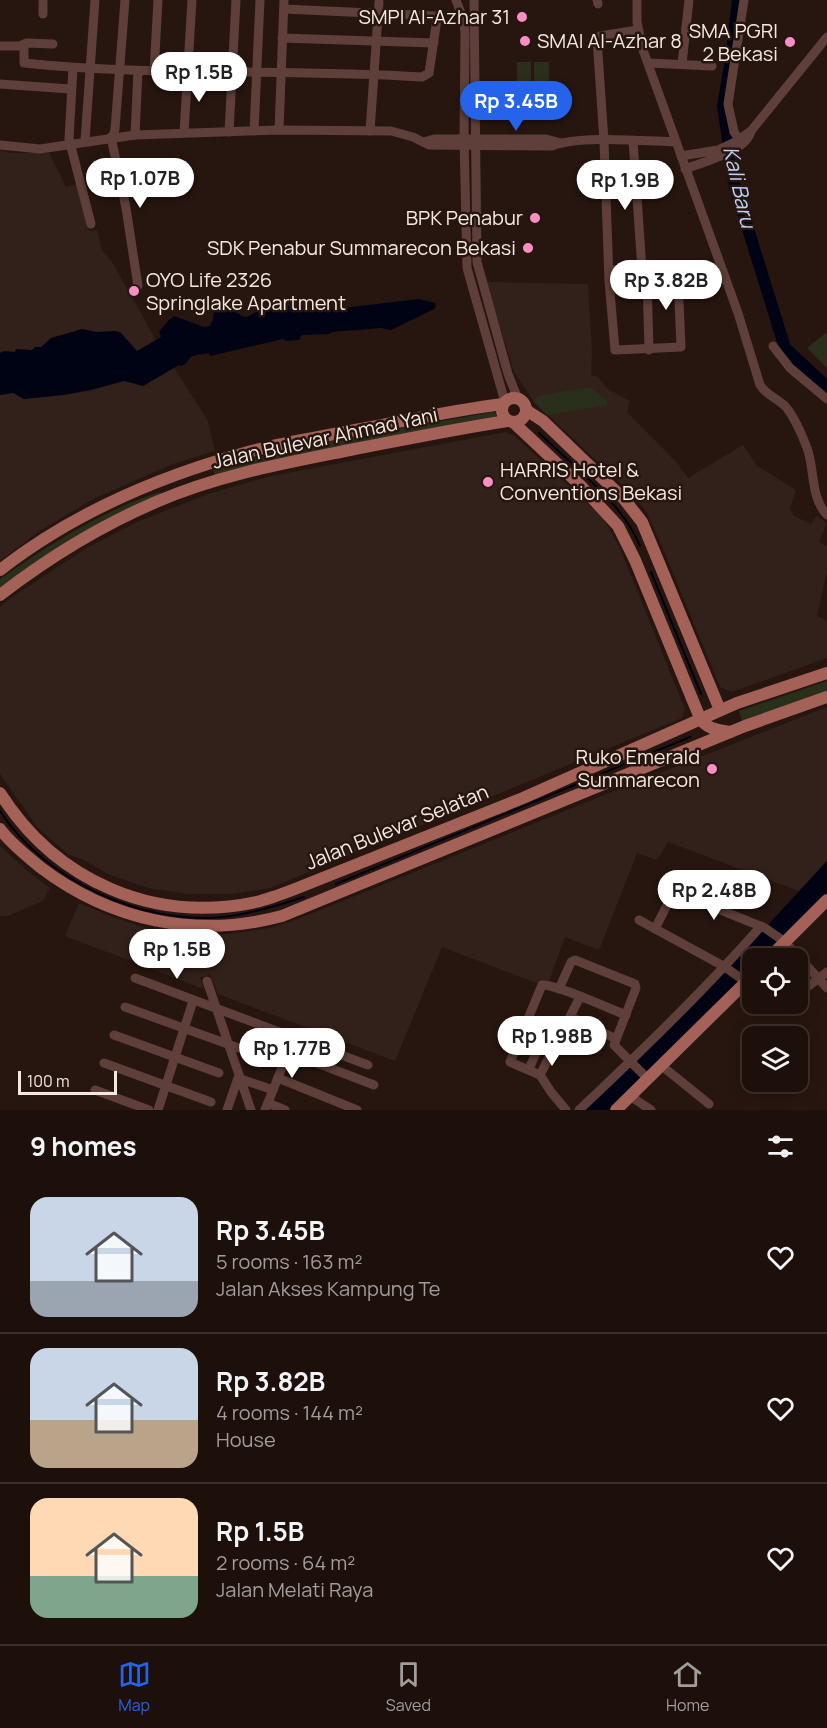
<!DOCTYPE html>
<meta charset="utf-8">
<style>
body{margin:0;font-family:Manrope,sans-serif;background:#251914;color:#f1f3f6;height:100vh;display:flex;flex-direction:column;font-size:22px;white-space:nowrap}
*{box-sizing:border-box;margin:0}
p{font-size:20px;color:#a09d9d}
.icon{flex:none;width:33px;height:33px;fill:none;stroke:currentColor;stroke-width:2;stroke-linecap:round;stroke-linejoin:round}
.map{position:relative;height:1110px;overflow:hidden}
.side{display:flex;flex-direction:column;background:#1d100b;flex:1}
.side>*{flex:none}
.buttons{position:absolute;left:742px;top:948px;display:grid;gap:12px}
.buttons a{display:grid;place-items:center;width:66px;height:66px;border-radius:12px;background:#1d100b;box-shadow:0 3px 15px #0003,0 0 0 2px #3b302c;font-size:30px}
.scale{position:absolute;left:18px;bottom:15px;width:99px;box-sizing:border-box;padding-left:6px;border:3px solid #f4e8e3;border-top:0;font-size:16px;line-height:21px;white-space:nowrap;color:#f4e8e3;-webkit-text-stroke:4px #27160f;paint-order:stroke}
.price{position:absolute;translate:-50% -51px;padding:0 14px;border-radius:21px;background:#fff;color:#222;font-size:20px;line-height:39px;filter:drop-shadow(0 2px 3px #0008)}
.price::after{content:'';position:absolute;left:50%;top:36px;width:18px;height:14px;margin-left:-9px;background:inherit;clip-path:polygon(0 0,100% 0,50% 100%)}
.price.selected{background:#2563eb;color:#fff}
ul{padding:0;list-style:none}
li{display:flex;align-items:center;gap:18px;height:150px;padding:0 30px}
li+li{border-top:2px solid #3b302c}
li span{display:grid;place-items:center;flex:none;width:168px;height:120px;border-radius:18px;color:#555}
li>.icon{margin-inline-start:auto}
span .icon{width:72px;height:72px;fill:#fffc;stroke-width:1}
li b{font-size:26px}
h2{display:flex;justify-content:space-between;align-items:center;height:72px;padding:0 30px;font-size:26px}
.dock{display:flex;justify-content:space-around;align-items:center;height:84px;border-top:2px solid #3b302c;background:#1d100b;font-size:16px;color:#a09d9d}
.dock a{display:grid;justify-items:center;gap:3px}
.dock .selected{color:#2563eb}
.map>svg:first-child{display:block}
.commercial{fill:#32211a}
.green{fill:#2a2f1b}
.water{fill:#000313}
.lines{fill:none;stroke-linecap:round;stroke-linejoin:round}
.stream{stroke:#000313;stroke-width:2}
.river{stroke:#000313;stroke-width:12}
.minor{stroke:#5f3f3a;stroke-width:9}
.major{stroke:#a36157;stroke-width:12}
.poi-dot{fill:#fa8fc6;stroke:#27160f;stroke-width:2}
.labels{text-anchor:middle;stroke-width:5;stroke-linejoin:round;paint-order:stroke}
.poi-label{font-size:20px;fill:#f4e8e3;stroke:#27160f;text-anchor:end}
.street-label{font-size:20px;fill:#f4e8e3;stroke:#27160f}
.water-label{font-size:21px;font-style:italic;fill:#bdd2f9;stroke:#27160f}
</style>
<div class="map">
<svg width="827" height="1110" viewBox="0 0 827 1110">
<rect width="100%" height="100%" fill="#27160f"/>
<!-- commercial -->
<g class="commercial">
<polygon points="0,150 10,153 49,153 66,187 78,184 89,231 97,230 102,250 112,262 156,340 207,419 215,451 173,464 95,498 41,530 0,561"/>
<polygon points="486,282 588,284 592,353 591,375 598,377 608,389 630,401 627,412 677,463 688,478 743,445 757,466 796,490 790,508 794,516 811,524 816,516 827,523 819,542 827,546 827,571 817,616 827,621 827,658 732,692 720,687 662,546 647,513 633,495 534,402 514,372"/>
<polygon points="506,432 515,436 604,519 619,546 685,709 682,718 270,888 231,894 189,894 148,888 108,874 86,861 68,854 38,828 0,774 0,607 12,597 85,549 137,522 208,494 271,476"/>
<polygon points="827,707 827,861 799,891 668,842 657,860 637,853 599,950 565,937 547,987 442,947 395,1061 218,994 210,974 200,978 204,989 65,936 79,903 110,916 148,929 190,935 230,934 270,928 298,919 624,787"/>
<polygon points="0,846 25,869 50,888 43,901 7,916 0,916"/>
</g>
<!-- green -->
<g class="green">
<rect x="517" y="62" width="14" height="27"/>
<rect x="534" y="62" width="15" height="27"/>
<polygon points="827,332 827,368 807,348"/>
<polygon points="589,387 607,401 607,405 550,415 547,415 534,402 537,396"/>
<path d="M 493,412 L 496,413 L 496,417 L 215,476 L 213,469 C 305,443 400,429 493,412 Z"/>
<path d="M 160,492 L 162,495 L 35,562 L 0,587 L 0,579 C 51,544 101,511 160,492 Z"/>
<polygon points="827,681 827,692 742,721 739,711"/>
</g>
<!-- water -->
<g class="water">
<polygon points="419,299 435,303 436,306 434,309 391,330 381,328 332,332 330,334 302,335 299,340 286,341 283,339 210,356 209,353 192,356 185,364 181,366 179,365 143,386 124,381 91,390 64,395 24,399 13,393 0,395 0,353 4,351 15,352 16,349 32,350 35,347 41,347 51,338 82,329 96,332 116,331 121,333 137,351 161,337 159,332 167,322 174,316 204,327 210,326 213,320 214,311 218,307 231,309 242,316 247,317 275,302 317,311"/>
<polygon points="827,861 827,900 769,958 753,958 753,975 616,1110 579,1110 766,927"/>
</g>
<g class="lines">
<!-- stream -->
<g class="stream">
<path d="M 539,433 C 573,466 622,502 640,546"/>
<polyline points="651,572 701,694"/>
<path d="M 0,811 C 44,880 142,925 223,917 C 251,914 277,906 304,897"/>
<polyline points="336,884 690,737"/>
</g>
<!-- river -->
<polyline class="river" points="738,0 731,60 723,106 735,187 785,348 827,387"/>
<!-- minor -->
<g class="minor">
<polyline points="43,0 43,14"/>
<polyline points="456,0 464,21 465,34 464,139 467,268 505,402"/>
<polyline points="474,0 477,262 508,374 518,399"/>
<polyline points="597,0 598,4"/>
<path d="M 637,0 L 637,22 L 643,50 L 738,313 L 760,385 C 766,395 777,398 785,406 C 794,416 802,435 807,448 C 815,469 810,497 827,515"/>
<polyline points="638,30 600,36 597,39 604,141 609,280 615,350 681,347 678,278"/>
<polyline points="282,38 434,43"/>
<path d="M 24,44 L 24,63 C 156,77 289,68 422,77 L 429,73 L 437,19 L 435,16 L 284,9"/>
<polyline points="0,46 20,46 27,43 53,44"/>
<polyline points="649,63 712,66"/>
<polyline points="682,64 689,0"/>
<polyline points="73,68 69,139 91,224"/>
<polyline points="154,72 158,0"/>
<polyline points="0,84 70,89"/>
<polyline points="279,130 284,0"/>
<polyline points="254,131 260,0"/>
<polyline points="370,131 379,2"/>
<polyline points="751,131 827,37"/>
<polyline points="229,132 236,0"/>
<polyline points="184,133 192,0"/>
<polyline points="135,135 138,71"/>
<polyline points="111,137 126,208 138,286"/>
<polyline points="113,137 115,129 125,0"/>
<polyline points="739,139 734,132 728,104 744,0"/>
<polyline points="85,141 95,0"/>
<polyline points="633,141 642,269"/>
<polyline points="424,142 434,139 546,139 561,143"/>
<path d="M 0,145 L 40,149 L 135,135 L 279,130 L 391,131 L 413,137 L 429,145 L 552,146 C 579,135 644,141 676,142"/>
<path d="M 681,156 L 718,150 L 737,141 L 751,131 C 747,151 703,162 685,169"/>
<polyline points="609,270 721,268"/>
<polyline points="647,279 649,350"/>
<polyline points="609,280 724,277"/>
<polyline points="773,346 790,368 827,399"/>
<polyline points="639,920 725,967 746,982"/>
<polyline points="655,929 673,893 679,893 765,928 785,942 827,988"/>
<polyline points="135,978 368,1065"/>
<polyline points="207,981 251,1110"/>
<polyline points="559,989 571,962 575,960 635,984 636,988 614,1045 648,1079"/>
<polyline points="798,994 827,972"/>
<polyline points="125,1007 283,1064"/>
<polyline points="571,1017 616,1039"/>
<polyline points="114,1035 219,1073"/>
<polyline points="288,1052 374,1085"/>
<polyline points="104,1063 211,1102"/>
<polyline points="662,1066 709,1104"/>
<polyline points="529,1069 546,1030"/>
<polyline points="540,1075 580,997"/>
<polyline points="278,1078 357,1110"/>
<polyline points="95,1090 149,1110"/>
<polyline points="630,1096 651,1110"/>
<polyline points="268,1103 285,1110"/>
<polyline points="158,1110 193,1001"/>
<polyline points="227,1110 238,1078 273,1090"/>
<polyline points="265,1110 285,1060"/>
<path d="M 566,1110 L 551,1092 L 540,1075 L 510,1062 L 542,985 C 556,984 610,1009 626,1015"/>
<path d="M 579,1110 C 642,1051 704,991 761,926"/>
</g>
<!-- major -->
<g class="major">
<circle cx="514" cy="410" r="12"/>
<polyline points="526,410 543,421 624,499 642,522 720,710"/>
<path d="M 514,423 L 580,485 L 618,526 L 635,560 L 700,718 C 706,729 718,730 730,732"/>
<path d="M 0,570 C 73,513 160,476 248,452 C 283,442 320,437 355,430 C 404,421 454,410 503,404"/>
<path d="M 0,595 C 48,558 100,526 156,502 C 218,475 285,463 350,450 C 402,440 455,429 507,421"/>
<path d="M 0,793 C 56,881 153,924 256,902 C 269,899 282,894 295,889 L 523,798 L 737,703 L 827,673"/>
<path d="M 0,829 C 11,844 26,855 40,867 C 111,921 196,939 282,916 L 745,726 L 827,697"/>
<polyline points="769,958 827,900"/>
<polyline points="616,1110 753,975"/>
</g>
</g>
<!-- markers -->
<g class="poi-dot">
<circle cx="522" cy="17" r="6"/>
<circle cx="525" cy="41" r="6"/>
<circle cx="790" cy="42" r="6"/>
<circle cx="535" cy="218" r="6"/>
<circle cx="528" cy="248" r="6"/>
<circle cx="134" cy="291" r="6"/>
<circle cx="488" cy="482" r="6"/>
<circle cx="712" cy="769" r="6"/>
</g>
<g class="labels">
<!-- poi labels -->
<g class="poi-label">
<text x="510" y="24">SMPI Al-Azhar 31</text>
<text x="778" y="38">SMA PGRI<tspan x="778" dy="23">2 Bekasi</tspan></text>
<text x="537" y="48" text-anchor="start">SMAI Al-Azhar 8</text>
<text x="523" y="225">BPK Penabur</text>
<text x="516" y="255">SDK Penabur Summarecon Bekasi</text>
<text x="146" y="287" text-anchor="start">OYO Life 2326<tspan x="146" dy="23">Springlake Apartment</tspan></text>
<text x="500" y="477" text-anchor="start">HARRIS Hotel &amp;<tspan x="500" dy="23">Conventions Bekasi</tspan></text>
<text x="700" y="764">Ruko Emerald<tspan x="700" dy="23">Summarecon</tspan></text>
</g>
<!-- street labels -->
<g class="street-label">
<text transform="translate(325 438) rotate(-12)" y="7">Jalan Bulevar Ahmad Yani</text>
<text transform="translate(397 827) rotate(-22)" y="7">Jalan Bulevar Selatan</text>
</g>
<!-- water labels -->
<g class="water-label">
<text transform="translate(739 187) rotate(77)" y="7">Kali Baru</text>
</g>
</g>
</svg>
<div class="buttons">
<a><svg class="icon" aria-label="locate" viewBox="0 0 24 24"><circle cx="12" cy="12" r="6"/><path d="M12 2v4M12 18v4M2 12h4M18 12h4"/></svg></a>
<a><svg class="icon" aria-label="layers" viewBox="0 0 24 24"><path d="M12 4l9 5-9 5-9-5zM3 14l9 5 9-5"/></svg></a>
</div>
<div class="scale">100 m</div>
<b class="price" style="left:199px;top:103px">Rp 1.5B</b>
<b class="price selected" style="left:516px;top:132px">Rp 3.45B</b>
<b class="price" style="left:140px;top:209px">Rp 1.07B</b>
<b class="price" style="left:625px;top:211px">Rp 1.9B</b>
<b class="price" style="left:666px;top:311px">Rp 3.82B</b>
<b class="price" style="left:714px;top:921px">Rp 2.48B</b>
<b class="price" style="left:177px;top:980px">Rp 1.5B</b>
<b class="price" style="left:552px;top:1067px">Rp 1.98B</b>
<b class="price" style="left:292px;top:1079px">Rp 1.77B</b>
</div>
<section class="side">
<h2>9 homes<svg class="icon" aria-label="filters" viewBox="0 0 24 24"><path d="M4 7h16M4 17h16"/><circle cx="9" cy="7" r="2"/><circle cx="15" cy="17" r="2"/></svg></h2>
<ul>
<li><span style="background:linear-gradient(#c9d6e8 70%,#9aa5b1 0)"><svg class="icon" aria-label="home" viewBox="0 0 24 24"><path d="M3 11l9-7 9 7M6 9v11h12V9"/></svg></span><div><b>Rp 3.45B</b><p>5 rooms · 163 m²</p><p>Jalan Akses Kampung Te</p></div><svg class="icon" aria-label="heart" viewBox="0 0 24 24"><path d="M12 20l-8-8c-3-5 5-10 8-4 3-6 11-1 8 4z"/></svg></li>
<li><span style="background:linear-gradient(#c9d6e8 60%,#b9a48a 0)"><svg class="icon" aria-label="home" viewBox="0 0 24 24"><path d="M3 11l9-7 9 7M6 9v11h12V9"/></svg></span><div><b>Rp 3.82B</b><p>4 rooms · 144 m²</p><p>House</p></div><svg class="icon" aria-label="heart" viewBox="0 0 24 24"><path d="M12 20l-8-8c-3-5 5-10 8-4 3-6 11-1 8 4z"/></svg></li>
<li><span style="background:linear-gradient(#ffd9b3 65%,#7fa58c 0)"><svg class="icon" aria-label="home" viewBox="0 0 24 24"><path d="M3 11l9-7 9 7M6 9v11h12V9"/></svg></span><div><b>Rp 1.5B</b><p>2 rooms · 64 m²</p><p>Jalan Melati Raya</p></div><svg class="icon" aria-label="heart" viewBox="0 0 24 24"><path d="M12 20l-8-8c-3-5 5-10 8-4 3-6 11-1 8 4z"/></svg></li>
</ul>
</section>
<nav class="dock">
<a class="selected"><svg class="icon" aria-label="map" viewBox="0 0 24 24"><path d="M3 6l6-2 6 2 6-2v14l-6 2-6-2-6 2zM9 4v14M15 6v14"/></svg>Map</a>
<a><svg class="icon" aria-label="saved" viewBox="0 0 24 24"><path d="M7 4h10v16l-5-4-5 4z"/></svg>Saved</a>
<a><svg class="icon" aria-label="home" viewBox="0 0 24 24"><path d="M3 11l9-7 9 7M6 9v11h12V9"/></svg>Home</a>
</nav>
